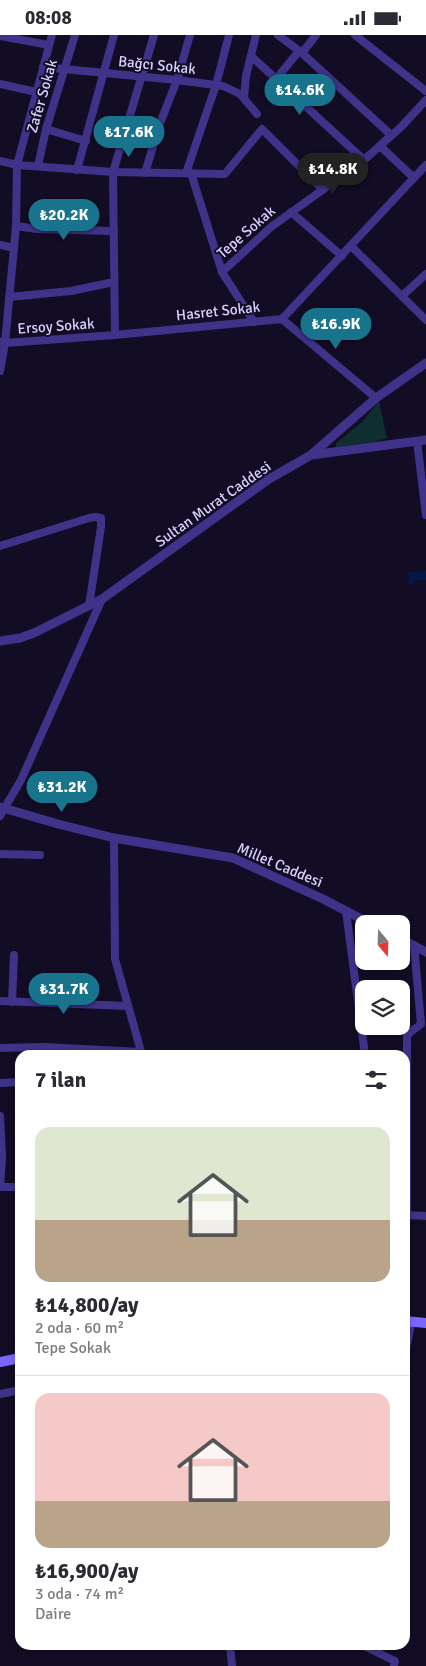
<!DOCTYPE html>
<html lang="tr">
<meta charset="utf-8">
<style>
body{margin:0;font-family:Signika,sans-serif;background:#f2f2f3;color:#2b2b33;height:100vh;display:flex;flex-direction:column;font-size:19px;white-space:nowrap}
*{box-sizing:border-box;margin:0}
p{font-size:16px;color:#7c7c81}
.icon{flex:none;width:28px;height:28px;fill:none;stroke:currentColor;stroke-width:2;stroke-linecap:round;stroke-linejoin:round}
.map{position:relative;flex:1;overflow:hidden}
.panel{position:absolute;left:15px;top:1015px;width:395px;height:600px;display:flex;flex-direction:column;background:#fff;border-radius:15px;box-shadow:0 2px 8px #0003}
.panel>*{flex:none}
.needle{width:32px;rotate:161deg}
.fabs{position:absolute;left:355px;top:880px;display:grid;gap:10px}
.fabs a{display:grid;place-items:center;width:55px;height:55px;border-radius:10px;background:#fff;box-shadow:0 2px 8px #0003;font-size:25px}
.price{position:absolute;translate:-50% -42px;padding:0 11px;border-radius:18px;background:#18738d;color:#fff;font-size:16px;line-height:32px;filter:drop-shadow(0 1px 2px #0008)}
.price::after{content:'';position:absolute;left:50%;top:30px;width:15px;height:11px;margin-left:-8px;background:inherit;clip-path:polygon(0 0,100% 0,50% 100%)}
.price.current{background:#222;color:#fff}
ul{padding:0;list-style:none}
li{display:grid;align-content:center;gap:10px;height:265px;padding:0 20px}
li+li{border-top:1px solid #e1e1e2}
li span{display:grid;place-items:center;height:155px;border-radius:15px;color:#555}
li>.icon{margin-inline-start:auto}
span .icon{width:90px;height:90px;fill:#fffc;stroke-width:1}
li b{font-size:21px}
h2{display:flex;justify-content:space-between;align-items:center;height:60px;padding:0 20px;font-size:21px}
.status{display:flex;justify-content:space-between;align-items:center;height:35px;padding:0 25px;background:#fff;direction:ltr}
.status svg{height:14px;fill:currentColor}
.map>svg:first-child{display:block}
.green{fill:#0f2e30}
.water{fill:#051746}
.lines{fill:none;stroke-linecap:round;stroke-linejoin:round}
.minor{stroke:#3e3389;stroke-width:8}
.tertiary{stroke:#3e3389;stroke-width:9}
.secondary{stroke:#7968ff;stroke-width:10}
.labels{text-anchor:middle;stroke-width:4;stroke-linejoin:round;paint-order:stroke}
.street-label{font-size:15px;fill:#dad1ff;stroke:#130c25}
</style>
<div class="status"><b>08:08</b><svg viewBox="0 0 49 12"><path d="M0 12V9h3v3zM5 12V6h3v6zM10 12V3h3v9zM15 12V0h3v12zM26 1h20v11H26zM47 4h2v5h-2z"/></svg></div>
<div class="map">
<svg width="426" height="1631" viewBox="0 0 426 1631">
<rect width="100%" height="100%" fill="#130c25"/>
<!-- green -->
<polygon class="green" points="379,366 387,403 374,407 336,412 336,408 361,388"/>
<!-- water -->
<polygon class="water" points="426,536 426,545 413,546 413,549 409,550 408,537"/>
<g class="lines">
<!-- minor -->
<g class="minor">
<polyline points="278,0 302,18 391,100 380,111 414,143"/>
<polyline points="355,0 426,56"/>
<polyline points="0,1 49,10"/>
<polyline points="302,18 316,0"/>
<polyline points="251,21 364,125"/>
<polyline points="43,32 177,45 223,51 240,59 257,79"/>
<polyline points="276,44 299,16"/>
<polyline points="0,49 36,57"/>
<polyline points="244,63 246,41 256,0"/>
<polyline points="46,94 86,106"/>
<polyline points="0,126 17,130 113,137 225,139 262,94 322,154"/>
<polyline points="38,131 46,94 75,0"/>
<polyline points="77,135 114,0"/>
<polyline points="145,138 159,91 177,45 190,0"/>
<polyline points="186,138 216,50 229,0"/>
<polyline points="191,138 222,237 254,287"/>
<polyline points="291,177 342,221"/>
<polyline points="16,191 37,194 114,196"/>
<polyline points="0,210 14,213"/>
<polyline points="351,211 426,285"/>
<polyline points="222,237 271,192 364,125 401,92 426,65"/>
<polyline points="402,261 426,239"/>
<polyline points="9,262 71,256 114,247"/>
<polyline points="282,284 376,363"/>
<polyline points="115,300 113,137 154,0"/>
<polyline points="0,307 5,308 115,300 282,284 426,130"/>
<polyline points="0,336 5,308 16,191 17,130 52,0"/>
<polyline points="417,406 426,480"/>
<polyline points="0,511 89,483 95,482 101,483 101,492 89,571"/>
<polyline points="0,781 21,745 102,564"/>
<polyline points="114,803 115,924 142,1020"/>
<polyline points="0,819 40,820"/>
<polyline points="346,876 365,1020"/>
<polyline points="0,966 128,971"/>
<polyline points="12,967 14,920"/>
<polyline points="0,1013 44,1012 141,1017"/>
<polyline points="0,1048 20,1047"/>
<polyline points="0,1081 2,1123 0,1152"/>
<polyline points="0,1152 20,1152"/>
<polyline points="405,1180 426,1181"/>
<path d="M 407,1180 L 407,1001 C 411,995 416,994 421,989 L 414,910"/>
<polyline points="405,1318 412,1286"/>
<polyline points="0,1359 20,1355"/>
<polyline points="230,1610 232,1631"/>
<polyline points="362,1610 395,1626 394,1631"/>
</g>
<!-- tertiary -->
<g class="tertiary">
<polyline points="311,420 426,405"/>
<polyline points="0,606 20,603 34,598 102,564 269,444 311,420 376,363 426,328"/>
<polyline points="0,772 58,789 114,803 233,823 323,864 371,889"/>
<polyline points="401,904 426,917"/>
</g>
<!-- secondary -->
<g class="secondary">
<polyline points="405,1286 426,1288"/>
<polyline points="0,1327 20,1323"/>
</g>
</g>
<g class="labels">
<!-- street labels -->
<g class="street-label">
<text transform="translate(157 30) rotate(6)" y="5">Bağcı Sokak</text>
<text transform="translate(42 61) rotate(-74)" y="5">Zafer Sokak</text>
<text transform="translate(246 197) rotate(-41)" y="5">Tepe Sokak</text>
<text transform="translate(218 276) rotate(-6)" y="5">Hasret Sokak</text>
<text transform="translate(56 291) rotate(-4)" y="5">Ersoy Sokak</text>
<text transform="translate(213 469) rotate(-35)" y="5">Sultan Murat Caddesi</text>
<text transform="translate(280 830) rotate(23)" y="5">Millet Caddesi</text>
</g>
</g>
</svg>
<div class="fabs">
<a><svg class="needle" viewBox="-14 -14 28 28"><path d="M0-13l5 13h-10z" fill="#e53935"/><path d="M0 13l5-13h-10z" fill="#7c7c81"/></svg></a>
<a><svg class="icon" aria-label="layers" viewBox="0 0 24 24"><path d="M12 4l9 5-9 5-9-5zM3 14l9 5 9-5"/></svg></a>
</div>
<b class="price" style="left:300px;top:81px">₺14.6K</b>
<b class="price" style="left:129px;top:123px">₺17.6K</b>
<b class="price current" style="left:333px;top:160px">₺14.8K</b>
<b class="price" style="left:64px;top:206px">₺20.2K</b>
<b class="price" style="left:336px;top:315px">₺16.9K</b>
<b class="price" style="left:62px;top:778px">₺31.2K</b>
<b class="price" style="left:64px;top:980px">₺31.7K</b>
<section class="panel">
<h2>7 ilan<svg class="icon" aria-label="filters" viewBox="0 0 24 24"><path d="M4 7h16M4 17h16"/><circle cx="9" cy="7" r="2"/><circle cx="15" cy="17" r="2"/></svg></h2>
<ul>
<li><span style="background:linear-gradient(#dfe7d0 60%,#b9a48a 0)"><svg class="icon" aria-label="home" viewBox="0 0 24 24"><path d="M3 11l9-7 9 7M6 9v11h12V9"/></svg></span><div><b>₺14,800/ay</b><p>2 oda · 60 m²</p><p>Tepe Sokak</p></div></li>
<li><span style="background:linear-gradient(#f6c9c9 70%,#b9a48a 0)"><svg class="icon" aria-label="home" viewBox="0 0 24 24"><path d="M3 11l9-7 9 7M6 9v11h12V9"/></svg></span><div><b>₺16,900/ay</b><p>3 oda · 74 m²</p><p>Daire</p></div></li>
</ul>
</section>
</div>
